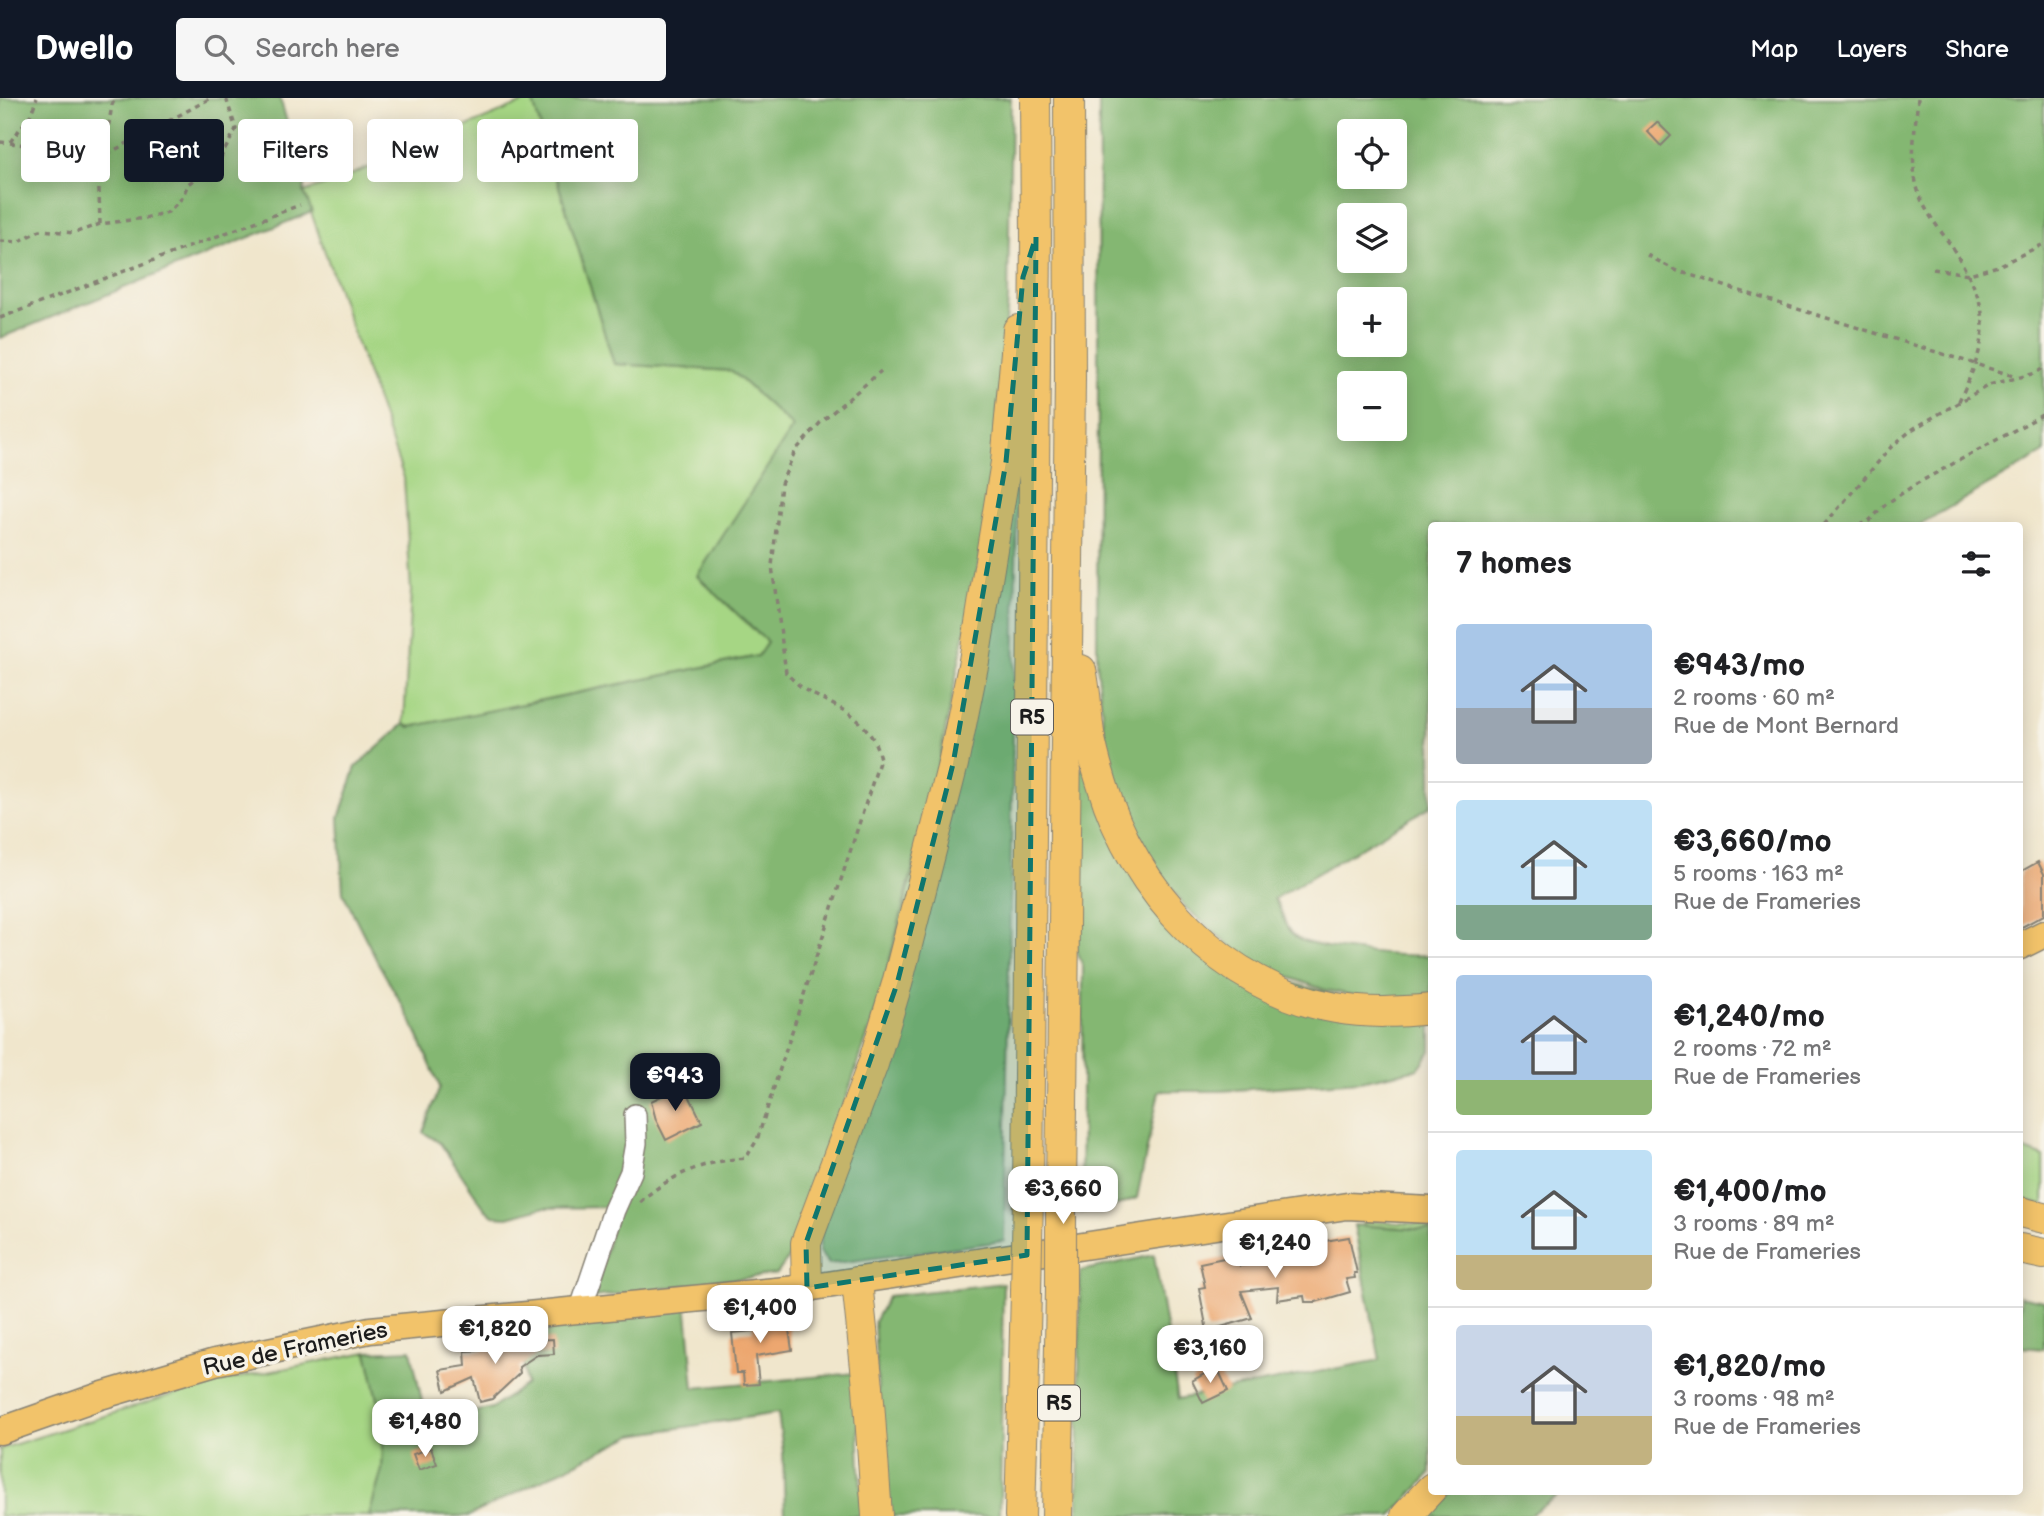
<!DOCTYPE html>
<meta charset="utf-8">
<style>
body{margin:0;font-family:"Balsamiq Sans",sans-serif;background:#f6f6f6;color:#202124;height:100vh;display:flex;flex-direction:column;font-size:26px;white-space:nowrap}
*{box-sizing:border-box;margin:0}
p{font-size:23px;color:#757577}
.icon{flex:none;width:38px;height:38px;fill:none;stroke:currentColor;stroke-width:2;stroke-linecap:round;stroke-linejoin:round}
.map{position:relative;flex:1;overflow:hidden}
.drawer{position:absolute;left:1428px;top:424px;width:595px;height:973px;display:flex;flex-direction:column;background:#fff;border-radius:7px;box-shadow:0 4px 18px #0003}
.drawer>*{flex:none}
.banner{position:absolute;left:21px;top:21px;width:665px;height:63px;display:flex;gap:14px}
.controls{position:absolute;left:1337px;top:21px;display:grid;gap:14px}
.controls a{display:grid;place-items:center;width:70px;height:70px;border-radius:7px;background:#fff;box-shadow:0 4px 18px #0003;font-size:35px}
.price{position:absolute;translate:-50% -60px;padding:0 16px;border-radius:14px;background:#fff;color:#222;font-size:23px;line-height:46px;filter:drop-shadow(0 2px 4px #0008)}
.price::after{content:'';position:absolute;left:50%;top:42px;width:21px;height:16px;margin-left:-10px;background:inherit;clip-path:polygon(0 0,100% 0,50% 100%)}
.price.active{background:#111827;color:#fff}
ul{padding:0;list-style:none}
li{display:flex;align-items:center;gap:21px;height:175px;padding:0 28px}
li+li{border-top:2px solid #e0e0e0}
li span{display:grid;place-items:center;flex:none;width:196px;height:140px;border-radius:7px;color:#555}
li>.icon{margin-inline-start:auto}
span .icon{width:84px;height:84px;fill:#fffc;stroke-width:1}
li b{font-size:30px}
h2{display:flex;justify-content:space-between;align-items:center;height:84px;padding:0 28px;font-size:30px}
.chip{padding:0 24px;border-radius:7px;background:#fff;box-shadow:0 4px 18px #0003;font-size:24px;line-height:63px}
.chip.active{background:#111827;color:#fff}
header{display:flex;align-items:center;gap:42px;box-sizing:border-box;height:98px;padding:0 35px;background:#111827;color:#fff}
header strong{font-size:33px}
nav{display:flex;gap:38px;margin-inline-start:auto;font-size:24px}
.search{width:490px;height:63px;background:#f6f6f6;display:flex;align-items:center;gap:18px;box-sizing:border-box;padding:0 24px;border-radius:7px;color:#757577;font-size:26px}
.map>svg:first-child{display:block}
.green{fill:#a6d684;stroke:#617950;stroke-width:2}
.forest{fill:#84b772;stroke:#506a47;stroke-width:2;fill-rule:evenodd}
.building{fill:#eda76f}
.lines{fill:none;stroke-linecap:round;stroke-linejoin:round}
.minor-casing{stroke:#868174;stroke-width:24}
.major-casing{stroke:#868174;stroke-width:29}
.highway-casing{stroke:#868174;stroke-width:32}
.path{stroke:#868174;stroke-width:3.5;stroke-dasharray:5 5;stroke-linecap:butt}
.minor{stroke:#fff;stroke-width:21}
.major{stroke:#f2c36a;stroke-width:26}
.highway{stroke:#f2c36a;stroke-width:30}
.highway-bridge-casing{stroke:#868174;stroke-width:32;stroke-linecap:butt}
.highway-bridge{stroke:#f2c36a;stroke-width:30}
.marked{fill:#0f766e;fill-opacity:0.2;stroke:#0f766e;stroke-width:5;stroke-dasharray:14 9;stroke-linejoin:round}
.labels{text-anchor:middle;stroke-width:7;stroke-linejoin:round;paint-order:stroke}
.shield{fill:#f7f3e8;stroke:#5e5c59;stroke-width:2}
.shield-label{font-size:21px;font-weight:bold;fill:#1c1c1c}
.street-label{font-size:23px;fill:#1c1c1c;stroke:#f7f3e8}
</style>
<header>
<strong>Dwello</strong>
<div class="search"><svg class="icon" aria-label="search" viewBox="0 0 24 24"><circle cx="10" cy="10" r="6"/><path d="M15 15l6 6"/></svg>Search here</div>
<nav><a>Map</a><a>Layers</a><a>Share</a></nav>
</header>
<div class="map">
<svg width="2044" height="1418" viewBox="0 0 2044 1418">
<rect width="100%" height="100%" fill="#f7f3e8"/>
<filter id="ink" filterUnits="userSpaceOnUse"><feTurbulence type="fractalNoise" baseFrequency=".0143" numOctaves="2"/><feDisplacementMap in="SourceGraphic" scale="14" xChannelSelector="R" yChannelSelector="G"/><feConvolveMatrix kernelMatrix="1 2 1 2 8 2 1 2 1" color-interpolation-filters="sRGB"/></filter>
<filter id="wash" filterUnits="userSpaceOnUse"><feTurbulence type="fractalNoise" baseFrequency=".00686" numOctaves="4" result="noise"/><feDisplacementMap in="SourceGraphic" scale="28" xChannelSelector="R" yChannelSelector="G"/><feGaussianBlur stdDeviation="1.57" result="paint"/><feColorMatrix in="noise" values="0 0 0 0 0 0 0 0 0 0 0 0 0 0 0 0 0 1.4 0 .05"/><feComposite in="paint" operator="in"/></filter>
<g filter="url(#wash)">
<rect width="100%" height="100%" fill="#f0e6cc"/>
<!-- green -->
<g class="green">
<polygon points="532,1 614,266 732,273 794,330 697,478 768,544 758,558 410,629 404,626 411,493 404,380 304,94 339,82"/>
<polygon points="2020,1050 2044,1059 2044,1107 2020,1102"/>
<polygon points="1363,1123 1431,1127 1431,1132 1362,1127"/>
<polygon points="367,1254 384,1327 382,1372 369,1418 0,1418 0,1351 203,1287"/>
</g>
<!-- forest -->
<g class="forest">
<polygon points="0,0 280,0 305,86 304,94 312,114 0,240"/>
<polygon points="1011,0 1008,202 997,322 984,440 938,669 880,901 807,1115 789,1159 777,1176 594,1199 617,1109 541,1110 508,1119 493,1118 485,1111 440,1045 423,1034 440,989 411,922 377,863 343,795 339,720 356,669 404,626 410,629 758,558 767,544 697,478 793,329 732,273 614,266 532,1"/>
<path d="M 1099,0 L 2044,0 L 2044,355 L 1919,427 L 1432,427 L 1431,708 L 1274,801 C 1284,813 1283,830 1295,839 C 1313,852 1407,859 1431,857 L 1431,900 L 1368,900 L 1325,892 L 1274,874 L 1242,858 L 1185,809 L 1150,760 L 1122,704 L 1104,635 L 1097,565 ZM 1349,33 L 1395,33 L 1395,79 L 1349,79 ZM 1349,117 L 1395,117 L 1395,163 L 1349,163 ZM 1349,201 L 1395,201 L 1395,247 L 1349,247 ZM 1349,285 L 1395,285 L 1395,331 L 1349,331 Z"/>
<polygon points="1018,358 1004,1143 829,1166 819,1154 821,1136"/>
<polygon points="1089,669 1212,862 1431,925 1431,953 1418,971 1360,983 1221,993 1159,993 1137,1100 1115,1108 1081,1114 1083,869 1077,853 1078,673"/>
<polygon points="1354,1127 1431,1132 1431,1375 1392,1418 1078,1418 1080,1173 1154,1157 1178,1301 1380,1262"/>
<polygon points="1003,1185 1000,1418 885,1418 874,1224 888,1198"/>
<polygon points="2020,1198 2044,1203 2044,1251 2020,1249"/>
<polygon points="686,1202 694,1290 856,1275 862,1418 785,1418 783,1354 778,1315 633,1337 469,1418 369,1418 382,1372 384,1327 367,1254 411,1252 426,1322 450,1320 492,1310 526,1286 521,1240 585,1223"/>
<polygon points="1452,1393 1564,1393 1528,1418 1428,1418"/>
</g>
<g id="blocks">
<!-- building -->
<g class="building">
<polygon points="1657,24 1671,38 1661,48 1647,33"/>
<polygon points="2038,764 2044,776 2044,817 2020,830 2020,774"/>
<polygon points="684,987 702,1024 666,1042 656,1022 651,1003"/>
<polygon points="1349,1139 1357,1175 1354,1175 1355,1180 1346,1181 1350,1194 1316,1204 1305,1204 1304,1198 1277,1202 1278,1189 1241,1193 1252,1220 1207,1233 1199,1190 1205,1189 1200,1165 1238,1157 1240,1168 1310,1159 1307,1146"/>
<polygon points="787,1218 792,1252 756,1258 759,1286 744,1287 743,1275 736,1275 732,1235 753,1233 752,1223"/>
<polygon points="553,1241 554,1256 537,1257 519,1269 520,1275 492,1301 480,1304 474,1280 445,1293 440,1272 466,1268 465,1253 484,1252 484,1245"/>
<polygon points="1217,1269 1228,1293 1203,1305 1192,1283"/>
<polygon points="431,1350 437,1366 419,1372 413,1356"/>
</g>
</g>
</g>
<g filter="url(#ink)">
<use href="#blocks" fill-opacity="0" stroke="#868174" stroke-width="2"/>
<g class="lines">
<defs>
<polyline id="minor" points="580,1213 614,1112 631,1074 636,1045 635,1017"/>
<g id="major">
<polyline points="2020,848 2044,836"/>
<polyline points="0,1333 100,1298 215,1264 370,1232 807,1190 1347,1108 1432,1112"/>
</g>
<g id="highway">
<path d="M 1081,572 C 1086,592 1086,614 1089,635 C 1092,652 1097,670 1102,686 C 1133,793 1224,891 1336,910 C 1368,916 1400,914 1432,911"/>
<polyline points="1061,1097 1070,281 1069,0"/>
<polyline points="1028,1098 1036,139 1035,0"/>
<polyline points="2020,1114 2044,1120"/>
<polyline points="2020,1151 2044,1156"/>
<polyline points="857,1184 868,1289 877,1418"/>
<polyline points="807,1190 806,1145 873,966 897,886 953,666 974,563 1006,364 1018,232"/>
<polyline points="1020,1418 1026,1195"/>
<polyline points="1057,1418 1061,1191"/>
<polyline points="1406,1418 1432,1390"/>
</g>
</defs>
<!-- minor casing -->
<use href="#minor" class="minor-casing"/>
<!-- major casing -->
<use href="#major" class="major-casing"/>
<!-- highway casing -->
<use href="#highway" class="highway-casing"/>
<!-- path -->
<g class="path">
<path d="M 1918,0 C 1915,33 1908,69 1921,101 C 1928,117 1940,132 1950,146 C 1993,213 1992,235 1958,305"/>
<polyline points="0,44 37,48 98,61 211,0"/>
<polyline points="10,44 30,18 37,0"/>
<polyline points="100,126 98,61 107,37 112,7 115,0"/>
<polyline points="0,143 18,144 40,132 74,135 100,126 145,120 168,114 182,100 188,86 220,61 236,31 226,0"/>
<polyline points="1647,157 1675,172 1743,194 2017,279"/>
<polyline points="1933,171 1969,176 1998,168 2044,146"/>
<polyline points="0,220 300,107"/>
<polyline points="1824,427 1892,348 1913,331 1989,287 2036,275 2044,269"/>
<polyline points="1859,427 1869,423 1886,406 1916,386 2044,316"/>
<path d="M 640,1104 C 671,1076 705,1063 746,1060 L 757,1042 L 880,661 C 871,619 839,611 807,593 C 799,588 792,581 786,575 L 772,468 L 781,386 L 795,353 L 820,325 L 881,273"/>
</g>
<!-- minor -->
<use href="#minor" class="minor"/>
<!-- major -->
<use href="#major" class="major"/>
<!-- highway -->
<use href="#highway" class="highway"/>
<defs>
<g id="highway-bridge">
<polyline points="1061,1191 1061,1097"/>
<polyline points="1026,1195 1028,1098"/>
</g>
</defs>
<!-- highway-bridge casing -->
<use href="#highway-bridge" class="highway-bridge-casing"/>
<!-- highway-bridge -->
<use href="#highway-bridge" class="highway-bridge"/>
</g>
</g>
<!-- marked area -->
<path class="marked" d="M 1036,139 L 1027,1157 L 807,1190 L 806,1145 L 897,886 L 953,666 L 1006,364 L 1023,179 Z"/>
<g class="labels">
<!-- shield labels -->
<g class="shield">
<rect x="1011" y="601.5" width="42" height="35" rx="5"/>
<rect x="1038" y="1287.5" width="42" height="35" rx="5"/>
</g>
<g class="shield-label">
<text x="1032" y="626">R5</text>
<text x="1059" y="1312">R5</text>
</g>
<!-- street labels -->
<g class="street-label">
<text transform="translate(295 1250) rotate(-12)" y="8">Rue de Frameries</text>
</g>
</g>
</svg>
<div class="controls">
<a><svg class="icon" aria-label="locate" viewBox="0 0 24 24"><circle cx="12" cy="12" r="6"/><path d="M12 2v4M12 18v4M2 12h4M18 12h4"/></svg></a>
<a><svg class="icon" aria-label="layers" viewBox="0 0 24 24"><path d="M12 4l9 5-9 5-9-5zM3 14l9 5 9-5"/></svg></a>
<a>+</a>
<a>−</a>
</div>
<b class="price active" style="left:675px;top:1015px">€943</b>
<b class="price" style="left:1063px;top:1128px">€3,660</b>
<b class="price" style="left:1275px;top:1182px">€1,240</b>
<b class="price" style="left:760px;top:1247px">€1,400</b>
<b class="price" style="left:495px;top:1268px">€1,820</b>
<b class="price" style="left:1210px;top:1287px">€3,160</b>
<b class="price" style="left:425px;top:1361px">€1,480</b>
<div class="banner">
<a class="chip">Buy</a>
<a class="chip active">Rent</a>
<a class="chip">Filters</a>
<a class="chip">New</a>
<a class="chip">Apartment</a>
</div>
<section class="drawer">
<h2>7 homes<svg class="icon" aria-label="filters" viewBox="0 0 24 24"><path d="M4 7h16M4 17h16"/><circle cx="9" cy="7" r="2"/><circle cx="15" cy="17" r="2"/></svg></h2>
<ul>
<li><span style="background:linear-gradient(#a9c7e8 60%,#9aa5b1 0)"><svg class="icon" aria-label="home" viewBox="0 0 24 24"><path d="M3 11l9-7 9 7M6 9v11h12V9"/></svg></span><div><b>€943/mo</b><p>2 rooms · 60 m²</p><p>Rue de Mont Bernard</p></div></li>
<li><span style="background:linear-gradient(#bfe0f5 75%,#7fa58c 0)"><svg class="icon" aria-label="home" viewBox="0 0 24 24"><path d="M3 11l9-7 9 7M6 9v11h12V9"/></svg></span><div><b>€3,660/mo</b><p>5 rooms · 163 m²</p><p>Rue de Frameries</p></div></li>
<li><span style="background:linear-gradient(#a9c7e8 75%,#8fb573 0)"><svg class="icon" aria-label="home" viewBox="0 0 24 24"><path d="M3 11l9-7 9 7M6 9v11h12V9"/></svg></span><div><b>€1,240/mo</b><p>2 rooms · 72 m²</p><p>Rue de Frameries</p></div></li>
<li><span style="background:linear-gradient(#bfe0f5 75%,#c2b280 0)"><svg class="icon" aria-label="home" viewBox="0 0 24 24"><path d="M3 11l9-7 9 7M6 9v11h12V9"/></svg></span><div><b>€1,400/mo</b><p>3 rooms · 89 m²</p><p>Rue de Frameries</p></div></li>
<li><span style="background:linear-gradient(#c9d6e8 65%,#c2b280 0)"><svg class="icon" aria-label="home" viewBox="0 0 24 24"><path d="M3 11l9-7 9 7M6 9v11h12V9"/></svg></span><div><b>€1,820/mo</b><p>3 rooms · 98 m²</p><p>Rue de Frameries</p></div></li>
</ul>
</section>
</div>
